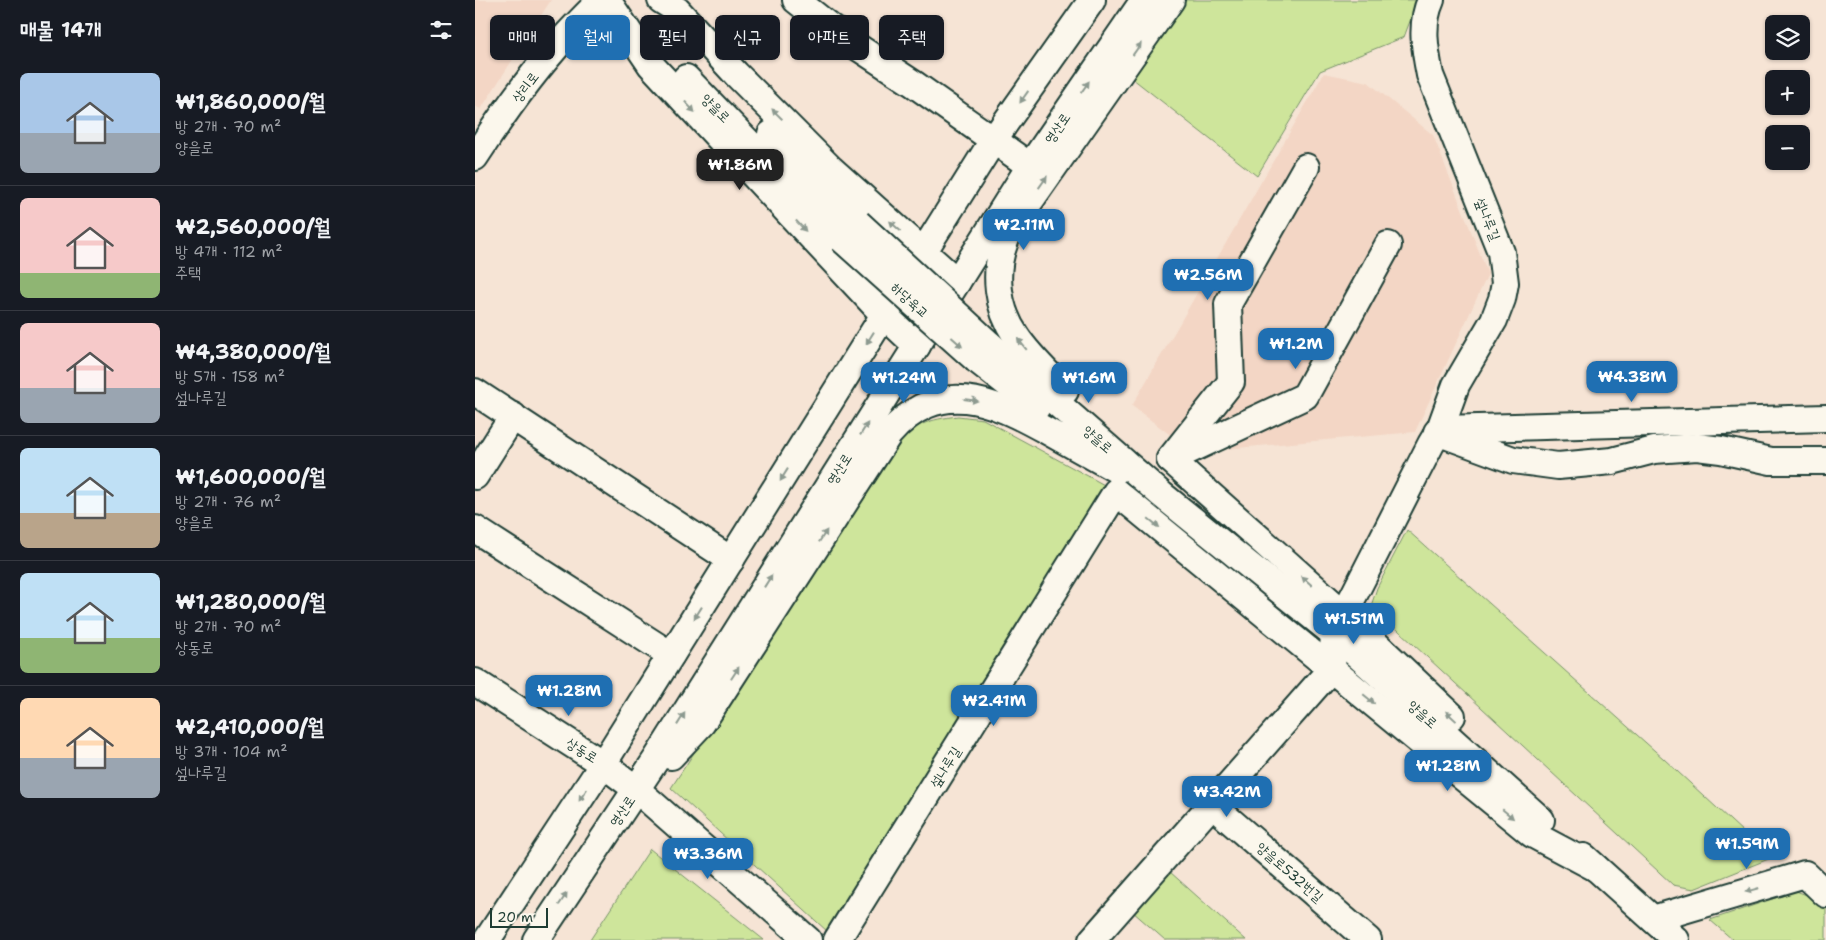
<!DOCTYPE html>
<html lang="ko">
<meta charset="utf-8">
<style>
body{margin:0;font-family:"Shantell Sans","Poor Story",sans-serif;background:#20242c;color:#f1f3f6;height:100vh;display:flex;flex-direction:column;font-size:19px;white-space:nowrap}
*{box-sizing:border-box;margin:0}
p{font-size:16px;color:#9ea1a6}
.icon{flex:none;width:28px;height:28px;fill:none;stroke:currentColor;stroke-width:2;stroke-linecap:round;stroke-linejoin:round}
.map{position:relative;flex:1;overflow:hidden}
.drawer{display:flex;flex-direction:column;background:#171b24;width:475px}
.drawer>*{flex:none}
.top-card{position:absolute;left:15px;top:15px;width:475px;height:45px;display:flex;gap:10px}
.controls{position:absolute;left:1290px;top:15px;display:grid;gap:10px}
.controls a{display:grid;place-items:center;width:45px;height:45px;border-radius:8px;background:#171b24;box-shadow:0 1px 4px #0004;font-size:25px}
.scale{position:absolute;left:15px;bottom:12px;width:58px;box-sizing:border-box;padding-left:5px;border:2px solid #1f3d34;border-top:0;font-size:14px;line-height:18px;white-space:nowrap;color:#1f3d34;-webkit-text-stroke:4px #fbf7ec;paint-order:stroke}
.price{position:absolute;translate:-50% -42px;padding:0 11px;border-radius:10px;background:#1f6fb2;color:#fff;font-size:16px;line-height:32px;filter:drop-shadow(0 1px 2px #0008)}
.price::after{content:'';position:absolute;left:50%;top:30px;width:15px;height:11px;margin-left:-8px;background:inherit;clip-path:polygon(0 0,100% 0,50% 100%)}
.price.active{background:#222;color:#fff}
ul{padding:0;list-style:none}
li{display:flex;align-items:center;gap:15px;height:125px;padding:0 20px}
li+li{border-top:1px solid #363941}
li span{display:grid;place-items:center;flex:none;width:140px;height:100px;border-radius:8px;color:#555}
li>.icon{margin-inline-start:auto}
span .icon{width:60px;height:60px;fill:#fffc;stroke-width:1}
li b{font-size:21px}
h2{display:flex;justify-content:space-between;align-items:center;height:60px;padding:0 20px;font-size:21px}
.tag{padding:0 18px;border-radius:8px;background:#171b24;box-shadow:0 1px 4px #0004;font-size:18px;line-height:45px}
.tag.active{background:#1f6fb2;color:#fff}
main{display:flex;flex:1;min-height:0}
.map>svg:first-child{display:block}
.built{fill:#f3d6c5}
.green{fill:#cee59b;stroke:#769168}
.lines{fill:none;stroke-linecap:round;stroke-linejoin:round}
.minor-casing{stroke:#1f3d34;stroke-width:30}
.minor{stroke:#fbf7ec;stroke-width:26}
.minor-bridge-casing{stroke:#1f3d34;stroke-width:30;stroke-linecap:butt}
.minor-bridge{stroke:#fbf7ec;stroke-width:26}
.oneway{fill:#8d9a90}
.labels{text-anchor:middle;stroke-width:4;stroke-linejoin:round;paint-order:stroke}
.street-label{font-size:14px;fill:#1f3d34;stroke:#fbf7ec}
</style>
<main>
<section class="drawer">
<h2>매물 14개<svg class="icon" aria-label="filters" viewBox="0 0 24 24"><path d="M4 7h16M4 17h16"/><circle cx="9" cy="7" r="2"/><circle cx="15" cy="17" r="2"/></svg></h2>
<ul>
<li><span style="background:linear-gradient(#a9c7e8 60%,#9aa5b1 0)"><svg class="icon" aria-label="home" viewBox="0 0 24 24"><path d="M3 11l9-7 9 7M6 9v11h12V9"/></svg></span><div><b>₩1,860,000/월</b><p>방 2개 · 70 m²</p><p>양을로</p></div></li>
<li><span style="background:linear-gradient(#f6c9c9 75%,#8fb573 0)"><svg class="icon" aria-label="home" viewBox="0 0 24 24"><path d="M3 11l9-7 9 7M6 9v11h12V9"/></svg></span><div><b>₩2,560,000/월</b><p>방 4개 · 112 m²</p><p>주택</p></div></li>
<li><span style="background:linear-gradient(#f6c9c9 65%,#9aa5b1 0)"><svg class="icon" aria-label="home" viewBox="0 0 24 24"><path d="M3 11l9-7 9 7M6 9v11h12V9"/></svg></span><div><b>₩4,380,000/월</b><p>방 5개 · 158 m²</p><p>섶나루길</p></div></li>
<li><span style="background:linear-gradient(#bfe0f5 65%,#b9a48a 0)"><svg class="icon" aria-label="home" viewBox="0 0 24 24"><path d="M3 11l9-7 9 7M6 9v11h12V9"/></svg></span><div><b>₩1,600,000/월</b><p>방 2개 · 76 m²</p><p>양을로</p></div></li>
<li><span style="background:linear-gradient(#bfe0f5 65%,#8fb573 0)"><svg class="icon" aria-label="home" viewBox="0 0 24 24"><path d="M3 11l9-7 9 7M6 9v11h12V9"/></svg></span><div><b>₩1,280,000/월</b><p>방 2개 · 70 m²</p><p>상동로</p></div></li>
<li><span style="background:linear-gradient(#ffd9b3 60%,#9aa5b1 0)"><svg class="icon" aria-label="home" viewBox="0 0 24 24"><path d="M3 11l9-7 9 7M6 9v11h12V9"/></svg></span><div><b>₩2,410,000/월</b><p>방 3개 · 104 m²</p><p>섶나루길</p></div></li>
</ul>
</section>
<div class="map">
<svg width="1351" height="940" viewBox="0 0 1351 940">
<rect width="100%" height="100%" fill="#f6e4d5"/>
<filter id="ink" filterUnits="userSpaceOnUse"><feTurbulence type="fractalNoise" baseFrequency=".02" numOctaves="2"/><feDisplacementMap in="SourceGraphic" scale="10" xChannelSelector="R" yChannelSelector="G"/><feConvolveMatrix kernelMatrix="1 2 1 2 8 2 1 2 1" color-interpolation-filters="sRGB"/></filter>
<g filter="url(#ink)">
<!-- built -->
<g class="built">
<polygon points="0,0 76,0 6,109 0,106"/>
<polygon points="849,73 893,82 958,135 1013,274 940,432 718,452 657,406"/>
</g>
<!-- green -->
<g class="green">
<polygon points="709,0 943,0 929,37 845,71 782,176 653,75"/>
<path d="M 483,416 L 508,419 L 633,487 L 353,932 L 196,788 L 421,444 C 443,423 452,420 483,416 Z"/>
<polygon points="932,530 1189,759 1296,858 1219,889 1198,885 911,619 897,603 902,588"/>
<polygon points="175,849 289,940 115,940"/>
<polygon points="685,863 771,940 690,940 649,904"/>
<polygon points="1321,891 1337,897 1351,909 1351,940 1258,940 1235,920"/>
</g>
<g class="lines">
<defs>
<g id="minor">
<polyline points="132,0 176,65 409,315 442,346"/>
<polyline points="186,0 202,10 261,74 356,169 482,282"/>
<polyline points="321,0 369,38 439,84 555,166"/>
<polyline points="211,78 367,239"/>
<polyline points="296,134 383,223"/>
<path d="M 0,157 C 27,115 57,73 91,36 C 102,24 114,12 126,0"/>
<polyline points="513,343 687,495 859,634 1066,820"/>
<polyline points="502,360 562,407"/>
<path d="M 590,391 C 573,373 554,356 541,336 C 522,308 518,272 530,241 C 534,230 542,221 548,211 L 696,0"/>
<polyline points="0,392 256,560"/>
<polyline points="967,429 1351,418"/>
<polyline points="962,432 1038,460 1083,466 1137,461 1179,450 1222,447 1246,450 1296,461 1351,461"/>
<polyline points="700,457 830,396 913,245"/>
<polyline points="695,459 869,614 977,716"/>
<polyline points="695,459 756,382 753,304 831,167"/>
<polyline points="0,476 38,416"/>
<polyline points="0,529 196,655"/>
<polyline points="0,682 128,764 161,789 333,940"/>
<path d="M 196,756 L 227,723 L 414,434 C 464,376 516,400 572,431 C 595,444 619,457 642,470"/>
<polyline points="736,804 893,940"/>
<polyline points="1109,857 1201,940"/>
<polyline points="1178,919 1330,874 1351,894"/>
<polyline points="12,940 128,764 519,139 617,0"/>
<polyline points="61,940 182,758 555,166 669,0"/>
<polyline points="362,940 641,492 1057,834 1121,868"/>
<path d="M 617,940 L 857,668 L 859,634 L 956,444 L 965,429 L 981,385 L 1019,320 L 1027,299 L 1030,283 L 1026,252 L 955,75 C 950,50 945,24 956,0"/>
</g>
</defs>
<!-- minor casing -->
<use href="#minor" class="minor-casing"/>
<!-- minor -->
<use href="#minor" class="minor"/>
<defs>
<g id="minor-bridge">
<polyline points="383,223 513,343"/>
<polyline points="367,239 502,360"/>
</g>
</defs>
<!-- minor-bridge casing -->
<use href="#minor-bridge" class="minor-bridge-casing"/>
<!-- minor-bridge -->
<use href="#minor-bridge" class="minor-bridge"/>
</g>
<!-- one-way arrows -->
<defs><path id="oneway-solid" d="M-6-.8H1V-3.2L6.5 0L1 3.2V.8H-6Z" transform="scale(1.25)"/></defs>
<g class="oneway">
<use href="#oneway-solid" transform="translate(662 49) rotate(-55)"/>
<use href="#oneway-solid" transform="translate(610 87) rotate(-55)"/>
<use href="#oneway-solid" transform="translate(549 97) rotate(125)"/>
<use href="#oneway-solid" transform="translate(215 107) rotate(47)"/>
<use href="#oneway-solid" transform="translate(302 114) rotate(-135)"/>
<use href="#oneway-solid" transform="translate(568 182) rotate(-55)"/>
<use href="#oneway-solid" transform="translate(326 226) rotate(47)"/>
<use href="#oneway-solid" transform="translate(420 226) rotate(-138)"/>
<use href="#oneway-solid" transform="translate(395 338) rotate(122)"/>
<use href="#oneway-solid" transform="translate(482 342) rotate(42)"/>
<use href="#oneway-solid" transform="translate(547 344) rotate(-129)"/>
<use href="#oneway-solid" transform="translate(496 400) rotate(7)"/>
<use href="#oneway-solid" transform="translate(389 429) rotate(-58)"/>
<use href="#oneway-solid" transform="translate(309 475) rotate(122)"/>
<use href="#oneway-solid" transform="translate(679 523) rotate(39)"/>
<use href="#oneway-solid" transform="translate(348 536) rotate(-57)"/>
<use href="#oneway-solid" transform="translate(293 581) rotate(-58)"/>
<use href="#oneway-solid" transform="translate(832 581) rotate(-138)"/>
<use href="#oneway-solid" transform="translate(223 613) rotate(122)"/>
<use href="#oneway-solid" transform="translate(260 673) rotate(-57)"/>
<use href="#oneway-solid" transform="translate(894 699) rotate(40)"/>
<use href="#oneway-solid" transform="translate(976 716) rotate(-137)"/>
<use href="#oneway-solid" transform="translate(206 719) rotate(-58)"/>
<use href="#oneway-solid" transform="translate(108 795) rotate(123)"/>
<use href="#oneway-solid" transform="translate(1033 814) rotate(40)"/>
<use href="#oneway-solid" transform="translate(1277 890) rotate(164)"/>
<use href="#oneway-solid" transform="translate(88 899) rotate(-56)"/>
</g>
</g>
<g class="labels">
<!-- street labels -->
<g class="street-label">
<text transform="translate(50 87) rotate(-53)" y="5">상리로</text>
<text transform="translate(241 108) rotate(45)" y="5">양을로</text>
<text transform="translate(582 128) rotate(-55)" y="5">영산로</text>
<text transform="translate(1013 219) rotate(68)" y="5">섶나루길</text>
<text transform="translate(435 300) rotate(42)" y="5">하당육교</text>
<text transform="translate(623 439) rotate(41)" y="5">양을로</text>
<text transform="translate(364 469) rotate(-58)" y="5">영산로</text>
<text transform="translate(948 714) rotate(42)" y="5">양을로</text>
<text transform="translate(107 750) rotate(32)" y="5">상동로</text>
<text transform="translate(470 767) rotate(-58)" y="5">섶나루길</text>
<text transform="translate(147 811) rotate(-56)" y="5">영산로</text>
<text transform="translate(815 872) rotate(41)" y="5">양을로532번길</text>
</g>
</g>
</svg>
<div class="controls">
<a><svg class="icon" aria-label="layers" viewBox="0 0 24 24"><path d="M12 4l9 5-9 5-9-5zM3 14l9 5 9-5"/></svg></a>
<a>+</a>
<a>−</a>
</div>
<div class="scale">20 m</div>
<b class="price active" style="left:265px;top:191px">₩1.86M</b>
<b class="price" style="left:549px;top:251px">₩2.11M</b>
<b class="price" style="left:733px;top:301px">₩2.56M</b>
<b class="price" style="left:821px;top:370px">₩1.2M</b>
<b class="price" style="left:1157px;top:403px">₩4.38M</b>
<b class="price" style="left:429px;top:404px">₩1.24M</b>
<b class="price" style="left:614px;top:404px">₩1.6M</b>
<b class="price" style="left:879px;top:645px">₩1.51M</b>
<b class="price" style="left:94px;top:717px">₩1.28M</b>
<b class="price" style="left:519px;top:727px">₩2.41M</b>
<b class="price" style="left:973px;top:792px">₩1.28M</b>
<b class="price" style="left:752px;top:818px">₩3.42M</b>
<b class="price" style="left:1272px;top:870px">₩1.59M</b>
<b class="price" style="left:233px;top:880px">₩3.36M</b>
<div class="top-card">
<a class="tag">매매</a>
<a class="tag active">월세</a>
<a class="tag">필터</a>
<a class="tag">신규</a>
<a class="tag">아파트</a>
<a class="tag">주택</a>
</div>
</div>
</main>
